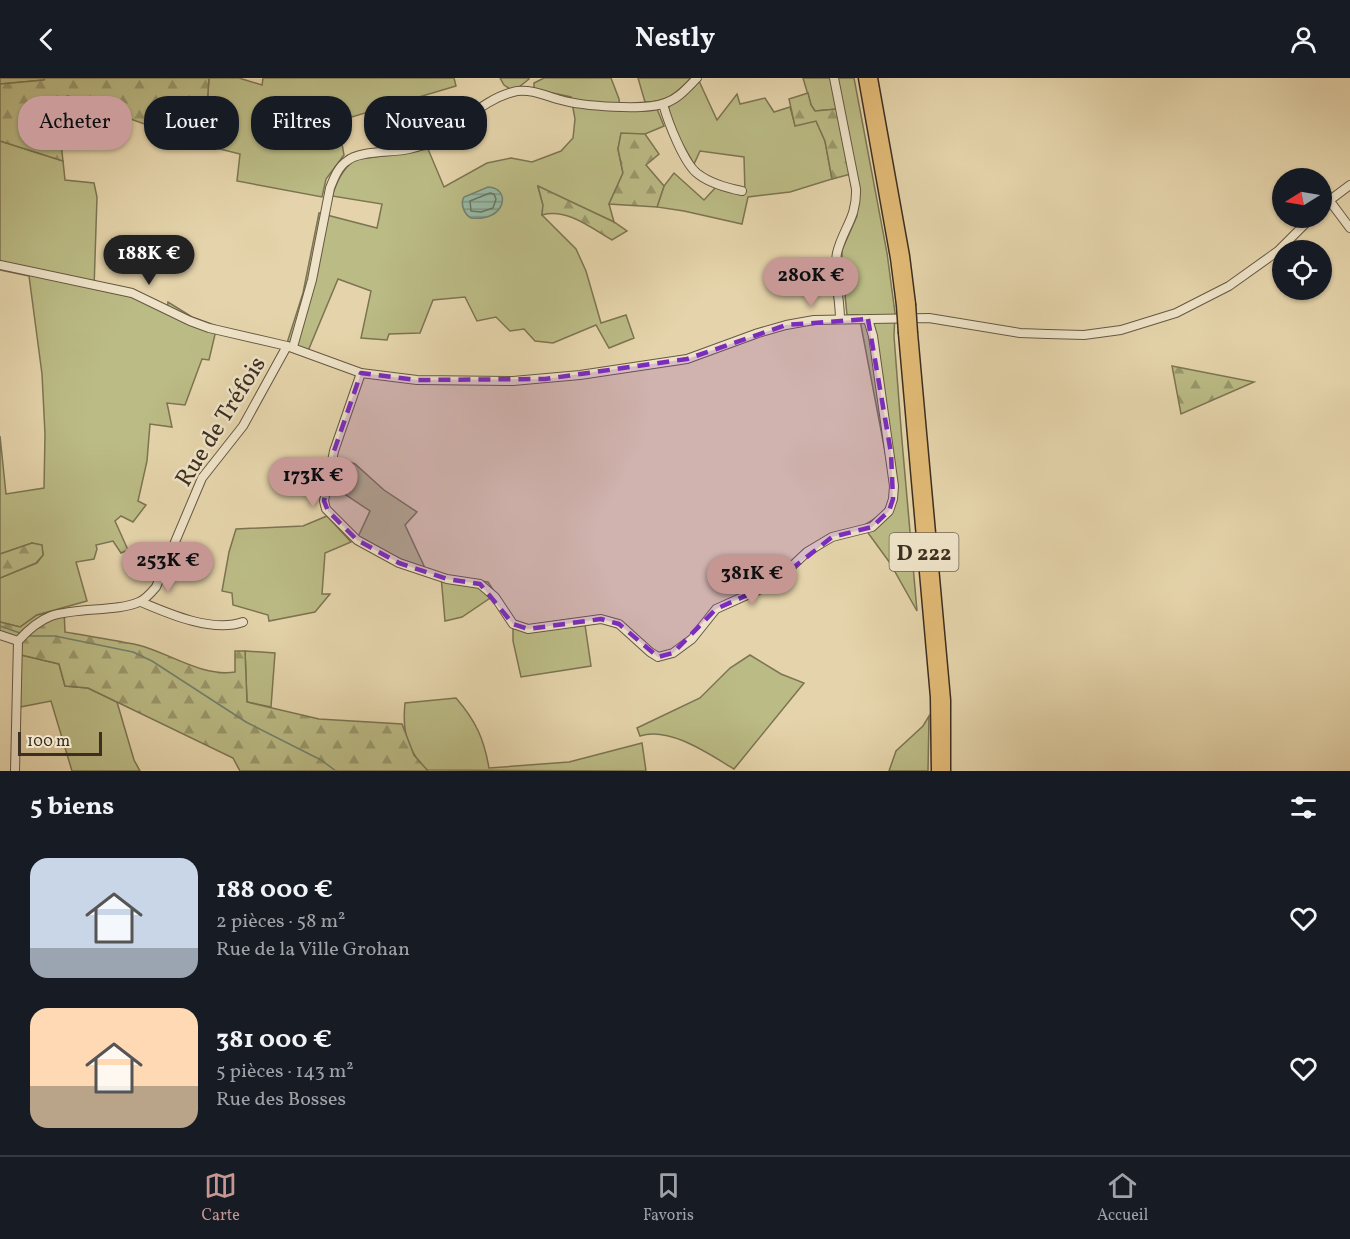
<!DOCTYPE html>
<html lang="fr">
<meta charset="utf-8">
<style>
body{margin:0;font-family:Vollkorn,serif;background:#20242c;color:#f1f3f6;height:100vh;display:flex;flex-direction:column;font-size:22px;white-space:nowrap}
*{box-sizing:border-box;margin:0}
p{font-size:20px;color:#9ea1a6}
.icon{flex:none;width:33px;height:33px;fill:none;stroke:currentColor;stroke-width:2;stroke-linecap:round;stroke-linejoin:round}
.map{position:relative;height:693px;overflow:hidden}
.details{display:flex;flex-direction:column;background:#171b24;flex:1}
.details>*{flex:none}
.top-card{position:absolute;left:18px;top:18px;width:600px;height:54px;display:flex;gap:12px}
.needle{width:39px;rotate:259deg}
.tools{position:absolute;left:1272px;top:90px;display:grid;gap:12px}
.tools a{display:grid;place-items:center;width:60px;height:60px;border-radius:50%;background:#171b24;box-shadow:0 2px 4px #0004;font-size:30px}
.scale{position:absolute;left:18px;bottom:15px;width:84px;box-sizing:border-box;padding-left:6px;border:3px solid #3c2e20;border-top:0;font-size:16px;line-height:21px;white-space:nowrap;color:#3c2e20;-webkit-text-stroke:4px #eee3c8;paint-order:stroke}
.price{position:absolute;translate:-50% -51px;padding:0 14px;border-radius:21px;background:#c59692;color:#111;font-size:20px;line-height:39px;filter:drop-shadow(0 2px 3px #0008)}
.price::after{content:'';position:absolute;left:50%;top:36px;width:18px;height:14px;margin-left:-9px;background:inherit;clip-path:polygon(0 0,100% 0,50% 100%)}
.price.selected{background:#222;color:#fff}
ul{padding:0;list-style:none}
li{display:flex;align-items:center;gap:18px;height:150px;padding:0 30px}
li span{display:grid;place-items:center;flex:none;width:168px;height:120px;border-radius:18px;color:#555}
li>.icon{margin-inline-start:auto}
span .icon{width:72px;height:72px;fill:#fffc;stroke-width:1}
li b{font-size:26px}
h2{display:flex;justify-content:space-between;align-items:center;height:72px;padding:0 30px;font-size:26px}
.pill{padding:0 21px;border-radius:24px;background:#171b24;box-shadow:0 2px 4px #0004;font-size:21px;line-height:54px}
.pill.selected{background:#c59692;color:#111}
header{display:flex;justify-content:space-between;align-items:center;height:78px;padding:0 30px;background:#171b24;font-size:27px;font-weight:700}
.tab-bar{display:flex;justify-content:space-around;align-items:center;height:84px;border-top:2px solid #363941;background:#171b24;font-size:16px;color:#9ea1a6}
.tab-bar a{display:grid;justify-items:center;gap:3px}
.tab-bar .selected{color:#c59692}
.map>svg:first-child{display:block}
.green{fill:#bbbb85;stroke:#7c7452;stroke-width:1.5}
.forest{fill:url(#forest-firs);stroke:#7c7452;stroke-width:1.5}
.water{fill:url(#water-rules);stroke:#73816f;stroke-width:1.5}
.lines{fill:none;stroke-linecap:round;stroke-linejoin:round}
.shore{stroke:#6a7462;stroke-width:1.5}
.stream{stroke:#73816f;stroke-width:1.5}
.minor-casing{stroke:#665843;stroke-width:10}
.highway-casing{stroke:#3c2e20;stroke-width:13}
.minor{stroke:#eee3c8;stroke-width:8}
.highway{stroke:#e2ba76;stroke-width:10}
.highway-bridge-casing{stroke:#3c2e20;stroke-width:13;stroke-linecap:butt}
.highway-bridge{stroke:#e2ba76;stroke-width:10}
.marked{fill:#7b2cbf;fill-opacity:0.2;stroke:#7b2cbf;stroke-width:4.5;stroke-dasharray:12 8;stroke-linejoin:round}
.labels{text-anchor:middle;stroke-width:5;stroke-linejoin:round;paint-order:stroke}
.shield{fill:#eee3c8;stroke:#716452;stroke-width:1.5}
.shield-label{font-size:22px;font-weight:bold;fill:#3c2e20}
.street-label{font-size:24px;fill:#3c2e20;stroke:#eee3c8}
</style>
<header><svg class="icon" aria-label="back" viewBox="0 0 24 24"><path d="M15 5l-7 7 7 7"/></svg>Nestly<svg class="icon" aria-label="person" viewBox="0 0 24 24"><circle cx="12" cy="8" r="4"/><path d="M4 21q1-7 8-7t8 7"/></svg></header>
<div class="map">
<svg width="1350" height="693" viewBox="0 0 1350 693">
<defs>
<pattern id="forest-firs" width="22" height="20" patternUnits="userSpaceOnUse" patternTransform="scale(1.5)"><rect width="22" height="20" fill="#bbbb85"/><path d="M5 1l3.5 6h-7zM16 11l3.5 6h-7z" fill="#99986c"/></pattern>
<pattern id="water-rules" width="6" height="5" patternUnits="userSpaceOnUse" patternTransform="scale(1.5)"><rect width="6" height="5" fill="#97b9a4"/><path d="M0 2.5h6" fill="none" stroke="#7c9785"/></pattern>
</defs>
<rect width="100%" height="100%" fill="#e5d4ab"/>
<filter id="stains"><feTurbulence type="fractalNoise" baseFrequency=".00333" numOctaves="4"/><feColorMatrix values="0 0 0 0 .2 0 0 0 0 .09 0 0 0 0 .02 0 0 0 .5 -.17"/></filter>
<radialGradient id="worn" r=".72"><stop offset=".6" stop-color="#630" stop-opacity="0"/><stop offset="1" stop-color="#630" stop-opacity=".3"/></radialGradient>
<!-- green -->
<g class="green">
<polygon points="0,0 45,0 45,2 0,6"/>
<polygon points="209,0 239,0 262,7 263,0 454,0 456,8 338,43 344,77 326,101 322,119 237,103 240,76 196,65 205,57"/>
<polygon points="500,0 529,0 529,1 519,9 510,11 504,7"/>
<path d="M 544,0 L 611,0 L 619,21 L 620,33 L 657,31 L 664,48 L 645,56 L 621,56 L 618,71 L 623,95 L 609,126 L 614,144 L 538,109 L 543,127 L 542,137 L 576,171 L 586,193 L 601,245 L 626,237 L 634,260 L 609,270 L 596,247 L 553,265 L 535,263 L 524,251 L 510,253 L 496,239 L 477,243 L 465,219 L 433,222 L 420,255 L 389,256 L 387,262 L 361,260 L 371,213 L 338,201 L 308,273 L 287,265 L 303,215 L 319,135 L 377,150 L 382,126 L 332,118 C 337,104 342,92 354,82 L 428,71 L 444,109 L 487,85 L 511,80 L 532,84 L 561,73 L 573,60 L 575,41 L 571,19 L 534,11 L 534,5 Z"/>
<path d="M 638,0 L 691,0 C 677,15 666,24 645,24 Z"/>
<path d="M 803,0 L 854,0 L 887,175 L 895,235 L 894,258 L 902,363 L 917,533 L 890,485 L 863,448 C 882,436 888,434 892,410 L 859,237 L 847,237 L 842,187 L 842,172 L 857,138 L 837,31 L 815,33 L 811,27 Z"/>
<polygon points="699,3 717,42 737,16 740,26 765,20 774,34 790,29 795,47 816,43 825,63 832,101 790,114 748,119 742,146 684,133 657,129 664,108 674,95 704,122 716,109 733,115 745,115 744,79 700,73 694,86 678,58 668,33 669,29"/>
<polygon points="0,63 63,83 65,102 94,105 97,119 94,211 133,219 167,235 168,224 192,239 217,248 209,282 202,281 185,327 167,325 172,349 150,346 147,383 138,423 146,427 133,444 121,438 115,443 128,472 121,475 113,463 96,467 97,471 94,481 76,484 87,523 37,537 20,549 0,544 0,500 37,485 43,477 42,468 32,465 0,476 0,358 6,416 44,410 45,356 42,296 29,198 0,192"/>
<polygon points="337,380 355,386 384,412 417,434 405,447 425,490 392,478 358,459 370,433 331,407"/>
<polygon points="327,438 351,464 325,475 322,516 330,516 315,534 269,543 268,537 233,527 232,515 222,513 229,474 236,451 303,448"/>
<polygon points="441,498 488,504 496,516 462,539 445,543"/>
<polygon points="571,541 574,549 585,547 591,588 521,599 513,563 513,542 529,547"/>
<polygon points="245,573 275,575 271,629 247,624"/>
<polygon points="21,577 59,586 65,608 88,610 117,624 134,682 140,693 72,693 51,623 20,629"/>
<path d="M 750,577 L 781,596 L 804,605 L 734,691 C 709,676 669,648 640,658 L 637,650 L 700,620 L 730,590 Z"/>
<path d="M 456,620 C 476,643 484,661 489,690 L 569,684 L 642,665 L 646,693 L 425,692 C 407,669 402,655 405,625 Z"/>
<polygon points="929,638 928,693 889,693 896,673 923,648"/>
</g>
<!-- forest -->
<g class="forest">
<polygon points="45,0 209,0 205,57 196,65 68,18 60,20 57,30 63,83 0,63 0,6 44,2"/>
<polygon points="808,15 811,27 815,33 837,31 851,96 832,101 825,63 816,43 795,48 789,21"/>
<polygon points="621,55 645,56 659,76 646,87 664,108 657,129 609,126 623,95 618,71"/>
<path d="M 538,108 L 614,144 L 627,153 L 612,162 C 591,150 567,130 542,137 L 543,127 Z"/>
<polygon points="1172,288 1254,304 1181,336"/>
<polygon points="32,465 42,467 43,477 36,485 0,500 0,476"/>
<path d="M 64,531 L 65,554 C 89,558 114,562 138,567 C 170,575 201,599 235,594 L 235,573 L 245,573 L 247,624 L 319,641 L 402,646 L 414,677 L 428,693 L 240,693 L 233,680 L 88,610 L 65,608 L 59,586 L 21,577 L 21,564 L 0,555 L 0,544 L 20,549 L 37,537 Z"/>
</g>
<!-- water -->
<path class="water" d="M 488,109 C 512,110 506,144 471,140 C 464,136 460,126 464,119 Z"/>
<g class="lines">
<!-- shore -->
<polygon class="shore" points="490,115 494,116 496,121 493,130 481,134 471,133 470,123"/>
<!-- stream -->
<g class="stream">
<polyline points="0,548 20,555"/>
<polyline points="27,558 55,558 133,574 152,583 246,644 321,682 336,693"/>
</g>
<defs>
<g id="minor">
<path d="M 834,0 L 856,111 C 857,140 843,150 837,175 C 833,196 840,220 840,241"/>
<path d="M 663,26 C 668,44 684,86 698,96 C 711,106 727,110 742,113"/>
<polyline points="1329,122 1350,150"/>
<polyline points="1322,128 1350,107"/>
<polyline points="0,187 132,215 190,243 209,250 287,268 361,295 417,302 513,303 580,297 687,281 758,255 786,247 814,242 929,240 1020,255 1047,256 1084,257 1121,252 1176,235 1229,208 1278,173 1311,140"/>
<path d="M 293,269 L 312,202 L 330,110 C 334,100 338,89 347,83 C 360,72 392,75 409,71 C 418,69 427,66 435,62 C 461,47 486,19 517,13 C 532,11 546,18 561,22 C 582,28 645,33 665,25 C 678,21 687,10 697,0"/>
<polyline points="361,295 334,373 324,423 326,431 357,462 399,485 447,501 480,506 495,519 513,546 528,551 601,541 619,546 650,574 658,579 673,575 692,561 716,531 774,505 807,474 832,459 872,449 889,433 893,421 894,408 873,258 868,241"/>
<path d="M 141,524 C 169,536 213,555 243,544"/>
<polyline points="0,557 18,563"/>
<path d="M 15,693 L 18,563 C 27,553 38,543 51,538 C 78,529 117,534 139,524 C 146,521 151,515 156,509 L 202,400 L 243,348 L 287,268"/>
</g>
<g id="highway">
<polyline points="864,0 896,180 902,227"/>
<polyline points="872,0 904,178 910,226"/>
<polyline points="904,255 936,619 937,693"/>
<polyline points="912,255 945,622 945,693"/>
</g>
</defs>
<!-- minor casing -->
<use href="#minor" class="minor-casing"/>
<!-- highway casing -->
<use href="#highway" class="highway-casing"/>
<!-- minor -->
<use href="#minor" class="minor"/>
<!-- highway -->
<use href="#highway" class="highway"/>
<defs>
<g id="highway-bridge">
<polyline points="910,226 912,255"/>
<polyline points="902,227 904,255"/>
</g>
</defs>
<!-- highway-bridge casing -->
<use href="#highway-bridge" class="highway-bridge-casing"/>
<!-- highway-bridge -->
<use href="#highway-bridge" class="highway-bridge"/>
</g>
<!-- marked area -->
<path class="marked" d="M 868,241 L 891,375 L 893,421 L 889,433 L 872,449 L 832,459 L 774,505 L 716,531 L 673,575 L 658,579 L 619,546 L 601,541 L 528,551 L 513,546 L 480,506 L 447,501 L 399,485 L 357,462 L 328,433 L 324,423 L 334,373 L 361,295 L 417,302 L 545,301 L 687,281 L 786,247 Z"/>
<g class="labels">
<!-- shield labels -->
<rect class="shield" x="889.5" y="455" width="69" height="38" rx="4.5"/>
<g class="shield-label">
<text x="924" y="482">D 222</text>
</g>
<!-- street labels -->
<g class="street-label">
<text transform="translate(220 343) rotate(-58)" y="8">Rue de Tréfois</text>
</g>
</g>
<rect width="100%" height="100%" filter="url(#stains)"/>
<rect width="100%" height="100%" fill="url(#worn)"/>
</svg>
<div class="tools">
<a><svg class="needle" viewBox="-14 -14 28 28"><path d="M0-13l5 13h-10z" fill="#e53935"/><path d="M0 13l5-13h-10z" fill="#9ea1a6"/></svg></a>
<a><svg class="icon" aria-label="locate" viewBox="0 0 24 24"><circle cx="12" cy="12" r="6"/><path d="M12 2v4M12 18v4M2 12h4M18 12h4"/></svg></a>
</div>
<div class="scale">100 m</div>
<b class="price selected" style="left:149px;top:208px">188K €</b>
<b class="price" style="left:811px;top:230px">280K €</b>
<b class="price" style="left:313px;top:430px">173K €</b>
<b class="price" style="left:168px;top:515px">253K €</b>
<b class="price" style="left:752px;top:528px">381K €</b>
<div class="top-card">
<a class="pill selected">Acheter</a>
<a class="pill">Louer</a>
<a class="pill">Filtres</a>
<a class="pill">Nouveau</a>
</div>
</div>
<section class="details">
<h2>5 biens<svg class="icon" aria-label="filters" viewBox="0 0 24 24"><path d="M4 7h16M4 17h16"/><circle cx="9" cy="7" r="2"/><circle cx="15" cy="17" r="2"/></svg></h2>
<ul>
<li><span style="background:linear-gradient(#c9d6e8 75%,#9aa5b1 0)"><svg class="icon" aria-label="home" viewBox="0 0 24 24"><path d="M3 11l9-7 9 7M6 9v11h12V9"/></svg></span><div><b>188 000 €</b><p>2 pièces · 58 m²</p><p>Rue de la Ville Grohan</p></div><svg class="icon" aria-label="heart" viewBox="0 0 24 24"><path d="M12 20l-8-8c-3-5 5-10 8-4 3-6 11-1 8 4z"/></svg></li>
<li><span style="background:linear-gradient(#ffd9b3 65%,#b9a48a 0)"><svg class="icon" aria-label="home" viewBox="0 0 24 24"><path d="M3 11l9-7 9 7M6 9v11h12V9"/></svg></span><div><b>381 000 €</b><p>5 pièces · 143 m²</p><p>Rue des Bosses</p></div><svg class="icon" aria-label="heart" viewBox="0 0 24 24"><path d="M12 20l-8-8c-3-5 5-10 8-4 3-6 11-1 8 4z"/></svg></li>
</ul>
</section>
<nav class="tab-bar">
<a class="selected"><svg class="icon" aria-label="map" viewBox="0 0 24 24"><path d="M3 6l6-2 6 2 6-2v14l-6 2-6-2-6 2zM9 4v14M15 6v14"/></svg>Carte</a>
<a><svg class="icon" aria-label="saved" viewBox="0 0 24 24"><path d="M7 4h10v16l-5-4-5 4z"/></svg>Favoris</a>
<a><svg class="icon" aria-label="home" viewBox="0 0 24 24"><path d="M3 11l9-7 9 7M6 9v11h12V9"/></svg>Accueil</a>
</nav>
